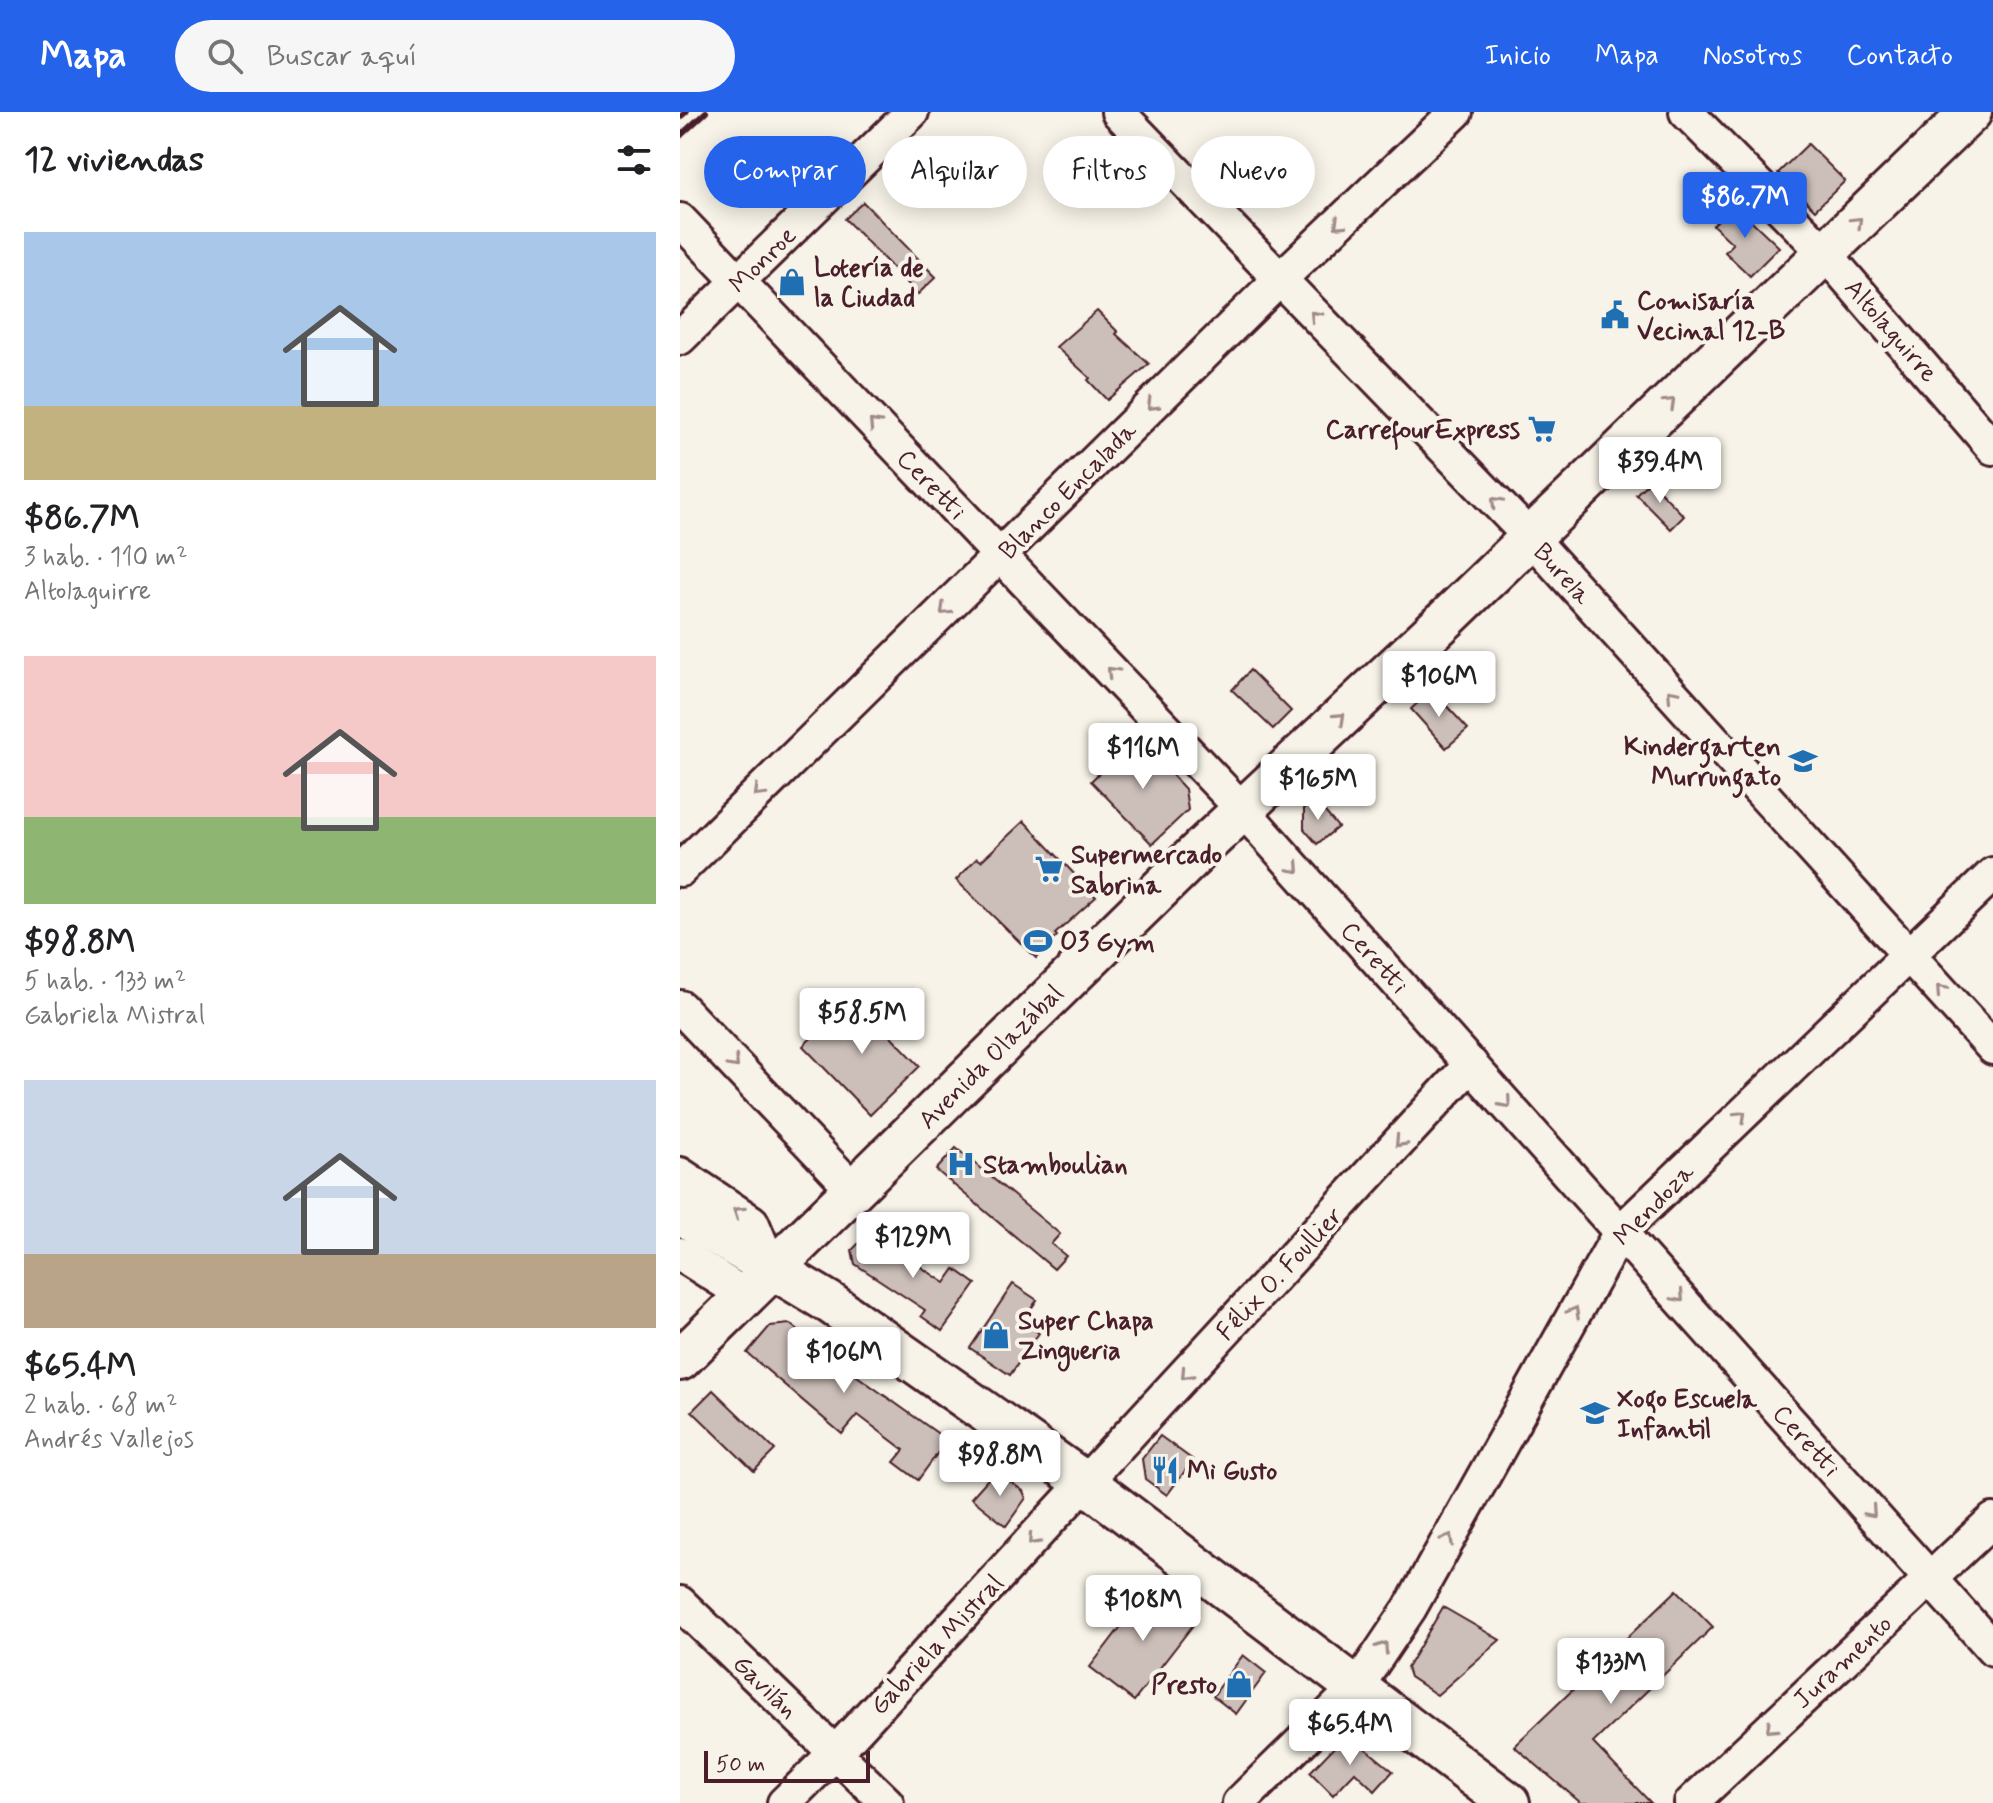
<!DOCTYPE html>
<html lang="es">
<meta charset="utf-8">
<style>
body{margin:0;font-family:Mynerve,sans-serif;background:#f6f6f6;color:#202124;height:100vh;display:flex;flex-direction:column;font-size:30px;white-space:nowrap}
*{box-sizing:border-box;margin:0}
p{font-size:26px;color:#757577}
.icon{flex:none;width:44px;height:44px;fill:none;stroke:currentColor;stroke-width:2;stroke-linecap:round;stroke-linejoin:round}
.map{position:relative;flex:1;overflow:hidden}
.side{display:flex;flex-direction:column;background:#fff;width:680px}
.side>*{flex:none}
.top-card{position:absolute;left:24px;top:24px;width:760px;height:72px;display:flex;gap:16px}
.scale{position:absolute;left:24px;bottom:20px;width:166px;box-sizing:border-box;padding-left:8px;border:4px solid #4a1f2b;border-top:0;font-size:22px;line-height:28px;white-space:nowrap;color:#4a1f2b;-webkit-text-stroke:6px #f7f3e8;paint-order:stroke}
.price{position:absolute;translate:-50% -68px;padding:0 18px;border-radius:8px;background:#fff;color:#222;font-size:26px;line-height:52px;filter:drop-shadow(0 2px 4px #0008)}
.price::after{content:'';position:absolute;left:50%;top:48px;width:24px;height:18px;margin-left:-12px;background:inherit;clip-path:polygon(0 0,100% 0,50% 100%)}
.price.current{background:#2563eb;color:#fff}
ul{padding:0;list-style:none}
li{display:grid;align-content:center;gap:16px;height:424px;padding:0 24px}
li span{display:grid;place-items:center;height:248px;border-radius:0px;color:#555}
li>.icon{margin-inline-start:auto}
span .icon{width:144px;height:144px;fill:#fffc;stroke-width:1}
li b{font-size:34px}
h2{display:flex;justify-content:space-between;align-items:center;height:96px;padding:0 24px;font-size:34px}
.chip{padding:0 28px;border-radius:36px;background:#fff;box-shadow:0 4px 20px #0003;font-size:28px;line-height:72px}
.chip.current{background:#2563eb;color:#fff}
header{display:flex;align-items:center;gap:48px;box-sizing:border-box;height:112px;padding:0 40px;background:#2563eb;color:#fff}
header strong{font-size:38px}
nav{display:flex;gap:44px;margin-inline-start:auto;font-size:28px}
.search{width:560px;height:72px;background:#f6f6f6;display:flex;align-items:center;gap:20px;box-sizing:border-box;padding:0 28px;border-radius:44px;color:#757577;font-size:30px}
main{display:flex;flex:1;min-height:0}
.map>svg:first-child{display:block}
.building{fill:#ccbfb9;stroke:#4a1f2b;stroke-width:2}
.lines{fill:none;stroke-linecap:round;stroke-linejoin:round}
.minor-casing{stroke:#4a1f2b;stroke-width:38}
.major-casing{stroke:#4a1f2b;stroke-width:46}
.minor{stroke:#f7f3e8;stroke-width:32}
.major{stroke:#f7f3e8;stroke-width:40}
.rail{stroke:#4a1f2b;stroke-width:6}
.oneway{stroke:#a0898a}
.labels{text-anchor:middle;stroke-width:8;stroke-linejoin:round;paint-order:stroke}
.street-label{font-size:26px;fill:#4a1f2b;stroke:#f7f3e8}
.poi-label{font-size:26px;font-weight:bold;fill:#4a1f2b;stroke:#f7f3e8;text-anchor:start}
</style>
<header>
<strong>Mapa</strong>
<div class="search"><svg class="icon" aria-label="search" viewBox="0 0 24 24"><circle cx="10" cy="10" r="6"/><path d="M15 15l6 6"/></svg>Buscar aquí</div>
<nav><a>Inicio</a><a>Mapa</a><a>Nosotros</a><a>Contacto</a></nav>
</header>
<main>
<section class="side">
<h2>12 viviendas<svg class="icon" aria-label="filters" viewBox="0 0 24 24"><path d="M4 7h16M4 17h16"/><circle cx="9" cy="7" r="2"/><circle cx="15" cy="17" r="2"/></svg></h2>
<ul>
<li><span style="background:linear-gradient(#a9c7e8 70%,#c2b280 0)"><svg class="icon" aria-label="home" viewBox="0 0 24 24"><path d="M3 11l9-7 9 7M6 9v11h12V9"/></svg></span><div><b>$86.7M</b><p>3 hab. · 110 m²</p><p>Altolaguirre</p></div></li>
<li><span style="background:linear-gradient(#f6c9c9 65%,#8fb573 0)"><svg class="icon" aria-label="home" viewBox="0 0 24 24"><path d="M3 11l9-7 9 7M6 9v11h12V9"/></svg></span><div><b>$98.8M</b><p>5 hab. · 133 m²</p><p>Gabriela Mistral</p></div></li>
<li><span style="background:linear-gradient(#c9d6e8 70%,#b9a48a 0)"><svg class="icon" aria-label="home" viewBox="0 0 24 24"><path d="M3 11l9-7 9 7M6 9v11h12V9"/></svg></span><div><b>$65.4M</b><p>2 hab. · 68 m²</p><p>Andrés Vallejos</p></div></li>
</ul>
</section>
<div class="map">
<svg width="1313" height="1691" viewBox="0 0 1313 1691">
<rect width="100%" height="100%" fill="#f7f3e8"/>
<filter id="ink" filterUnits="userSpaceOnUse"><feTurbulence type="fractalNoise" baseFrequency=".0125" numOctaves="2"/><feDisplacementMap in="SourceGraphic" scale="16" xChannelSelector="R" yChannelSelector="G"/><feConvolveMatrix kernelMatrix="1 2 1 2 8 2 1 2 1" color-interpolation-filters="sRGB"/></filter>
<g filter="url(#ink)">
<!-- building -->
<g class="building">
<polygon points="1128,32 1165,69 1135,98 1098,61"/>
<polygon points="183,90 256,165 238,182 165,107"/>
<polygon points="1054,92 1099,135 1070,164 1045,140 1053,132 1033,113"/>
<polygon points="417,199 438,220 436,222 469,252 427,288 408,268 410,266 376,235"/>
<polygon points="970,369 1004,404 991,417 956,382"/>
<polygon points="570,558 611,599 593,617 552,578"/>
<polygon points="752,578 788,617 766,636 731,597"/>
<polygon points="457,625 505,677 508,698 472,732 411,669"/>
<polygon points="634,687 658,715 637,732 624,717 624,696"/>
<polygon points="344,709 416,785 375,822 377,824 356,846 276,768 297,746 301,749"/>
<polygon points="173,885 240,954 190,1003 123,934"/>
<polygon points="276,1036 380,1122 371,1132 386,1144 374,1157 256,1058"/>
<polygon points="193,1117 223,1143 265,1171 275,1157 296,1172 262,1219 241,1204 245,1198 175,1152 172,1138"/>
<polygon points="333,1172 357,1188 342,1210 359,1221 330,1263 290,1236"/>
<polygon points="110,1212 149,1244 267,1328 238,1368 214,1350 224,1338 178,1303 162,1322 67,1241 90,1214"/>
<polygon points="33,1278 95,1338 74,1359 12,1299"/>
<polygon points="480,1324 513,1348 487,1383 465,1367 462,1347"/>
<polygon points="315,1359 343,1379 346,1386 326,1414 291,1386"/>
<polygon points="472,1474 517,1508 454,1589 410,1555"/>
<polygon points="997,1478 1033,1515 913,1631 971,1691 901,1691 834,1634"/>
<polygon points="763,1495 820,1528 757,1583 730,1565 727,1556"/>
<polygon points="563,1543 586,1561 556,1602 533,1584"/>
<polygon points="662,1627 676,1629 713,1659 695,1679 675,1660 653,1683 630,1660"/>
</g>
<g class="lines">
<defs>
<g id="minor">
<polyline points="438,0 851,426 1313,936"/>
<polyline points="1006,0 1145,141 1313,336"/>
<polyline points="0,108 563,698 1313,1537"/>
<polyline points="0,226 232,0"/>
<polyline points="0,758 600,167 776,0"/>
<polyline points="0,895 174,1078"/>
<polyline points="0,1062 72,1110 92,1158"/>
<polyline points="0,1142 65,1183"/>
<polyline points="0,1491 207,1691"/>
<polyline points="104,1691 155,1641 791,952"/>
<polyline points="559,1691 677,1575 730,1496 940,1120 1313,762"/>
<polyline points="1011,1691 1313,1408"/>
</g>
<g id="major">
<polyline points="0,1101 150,1191 406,1371 829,1691"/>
<polyline points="0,1248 524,734 766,507 1291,0"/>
</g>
</defs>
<!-- minor casing -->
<use href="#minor" class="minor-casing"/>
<!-- major casing -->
<use href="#major" class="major-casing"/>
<!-- minor -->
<use href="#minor" class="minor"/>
<!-- major -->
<use href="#major" class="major"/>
<!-- rail -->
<g class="rail">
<polyline points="0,5 6,0"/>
<polyline points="0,24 26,0"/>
</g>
</g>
<!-- one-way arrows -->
<defs><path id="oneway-chevron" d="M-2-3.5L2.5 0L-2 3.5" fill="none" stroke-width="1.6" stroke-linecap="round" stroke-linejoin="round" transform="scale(2)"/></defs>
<g class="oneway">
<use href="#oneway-chevron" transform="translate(1177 110) rotate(-44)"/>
<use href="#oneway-chevron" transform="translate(659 112) rotate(137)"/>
<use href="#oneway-chevron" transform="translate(635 204) rotate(-134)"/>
<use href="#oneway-chevron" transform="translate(990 291) rotate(-44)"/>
<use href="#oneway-chevron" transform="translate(472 293) rotate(135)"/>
<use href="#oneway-chevron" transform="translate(194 312) rotate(-134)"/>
<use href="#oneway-chevron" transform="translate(816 390) rotate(-134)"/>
<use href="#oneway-chevron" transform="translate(265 498) rotate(136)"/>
<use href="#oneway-chevron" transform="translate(432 560) rotate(-134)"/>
<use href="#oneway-chevron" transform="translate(992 582) rotate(-132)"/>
<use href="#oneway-chevron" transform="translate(660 606) rotate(-43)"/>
<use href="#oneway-chevron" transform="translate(79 680) rotate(136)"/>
<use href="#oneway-chevron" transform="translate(615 756) rotate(48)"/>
<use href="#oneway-chevron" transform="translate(1261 878) rotate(-132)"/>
<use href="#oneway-chevron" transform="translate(54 951) rotate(46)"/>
<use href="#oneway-chevron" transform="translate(826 991) rotate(49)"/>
<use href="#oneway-chevron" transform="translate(1061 1004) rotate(-44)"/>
<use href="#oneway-chevron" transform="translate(720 1030) rotate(133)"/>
<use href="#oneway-chevron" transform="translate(58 1100) rotate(-146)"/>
<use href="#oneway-chevron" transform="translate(999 1185) rotate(48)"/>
<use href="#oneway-chevron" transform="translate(894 1200) rotate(-61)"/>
<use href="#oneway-chevron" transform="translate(506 1262) rotate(133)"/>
<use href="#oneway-chevron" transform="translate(1191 1400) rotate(48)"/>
<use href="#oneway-chevron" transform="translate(768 1427) rotate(-61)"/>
<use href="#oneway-chevron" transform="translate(353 1428) rotate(133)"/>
<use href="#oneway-chevron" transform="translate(703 1535) rotate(-56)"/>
<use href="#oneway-chevron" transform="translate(1091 1616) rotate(137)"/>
</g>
</g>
<!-- icons -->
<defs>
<symbol id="shop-bare" viewBox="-9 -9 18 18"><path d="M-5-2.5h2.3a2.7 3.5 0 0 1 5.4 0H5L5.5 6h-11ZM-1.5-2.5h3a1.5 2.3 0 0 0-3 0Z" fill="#1f6fb2" stroke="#f7f3e8" stroke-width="2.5" paint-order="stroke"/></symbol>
<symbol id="civic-bare" viewBox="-9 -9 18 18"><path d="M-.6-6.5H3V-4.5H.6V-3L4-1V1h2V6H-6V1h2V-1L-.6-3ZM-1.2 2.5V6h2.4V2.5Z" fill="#1f6fb2" stroke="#f7f3e8" stroke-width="2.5" paint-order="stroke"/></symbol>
<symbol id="supermarket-bare" viewBox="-9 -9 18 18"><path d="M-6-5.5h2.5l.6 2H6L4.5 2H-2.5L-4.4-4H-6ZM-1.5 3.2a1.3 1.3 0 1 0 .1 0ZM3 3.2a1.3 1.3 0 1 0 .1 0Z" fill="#1f6fb2" stroke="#f7f3e8" stroke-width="2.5" paint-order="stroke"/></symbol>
<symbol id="school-bare" viewBox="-9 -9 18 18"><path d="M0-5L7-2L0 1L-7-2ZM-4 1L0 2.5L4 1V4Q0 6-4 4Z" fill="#1f6fb2" stroke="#f7f3e8" stroke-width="2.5" paint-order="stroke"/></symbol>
<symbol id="stadium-bare" viewBox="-9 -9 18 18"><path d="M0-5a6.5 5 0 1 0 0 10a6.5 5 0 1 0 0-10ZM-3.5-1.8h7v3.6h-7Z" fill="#1f6fb2" stroke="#f7f3e8" stroke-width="2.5" paint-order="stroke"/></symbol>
<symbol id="hospital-bare" viewBox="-9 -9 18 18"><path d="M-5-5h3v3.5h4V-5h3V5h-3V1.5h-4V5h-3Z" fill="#1f6fb2" stroke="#f7f3e8" stroke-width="2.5" paint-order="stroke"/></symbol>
<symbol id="restaurant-bare" viewBox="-9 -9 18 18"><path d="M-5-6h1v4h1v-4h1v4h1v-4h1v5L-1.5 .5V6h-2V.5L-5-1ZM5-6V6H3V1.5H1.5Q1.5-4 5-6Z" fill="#1f6fb2" stroke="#f7f3e8" stroke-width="2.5" paint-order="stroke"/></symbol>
</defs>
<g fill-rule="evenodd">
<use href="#shop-bare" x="92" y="150" width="40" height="40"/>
<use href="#civic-bare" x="915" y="183" width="40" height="40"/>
<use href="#supermarket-bare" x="842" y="297" width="40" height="40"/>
<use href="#school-bare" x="1103" y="629" width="40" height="40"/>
<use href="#supermarket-bare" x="349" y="737" width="40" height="40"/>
<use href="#stadium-bare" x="338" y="809" width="40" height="40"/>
<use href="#hospital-bare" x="261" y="1032" width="40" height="40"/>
<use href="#shop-bare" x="296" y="1203" width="40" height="40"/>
<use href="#school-bare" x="895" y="1281" width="40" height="40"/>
<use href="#restaurant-bare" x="465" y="1338" width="40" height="40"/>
<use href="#shop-bare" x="539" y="1552" width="40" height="40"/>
</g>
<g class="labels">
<!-- street labels -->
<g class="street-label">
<text transform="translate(82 147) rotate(-45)" y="9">Monroe</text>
<text transform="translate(1212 218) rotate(49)" y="9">Altolaguirre</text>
<text transform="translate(252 372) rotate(46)" y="9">Ceretti</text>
<text transform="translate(387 378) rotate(-45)" y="9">Blanco Encalada</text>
<text transform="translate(883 461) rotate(48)" y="9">Burela</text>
<text transform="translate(695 845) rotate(48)" y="9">Ceretti</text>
<text transform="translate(310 944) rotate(-45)" y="9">Avenida Olazábal</text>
<text transform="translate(973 1092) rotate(-46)" y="9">Mendoza</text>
<text transform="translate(599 1161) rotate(-47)" y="9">Félix O. Foullier</text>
<text transform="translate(1127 1328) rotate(48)" y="9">Ceretti</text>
<text transform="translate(256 1532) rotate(-47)" y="9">Gabriela Mistral</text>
<text transform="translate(1162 1549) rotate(-43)" y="9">Juramento</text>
<text transform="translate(86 1574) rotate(44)" y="9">Gavilán</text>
</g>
<!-- poi labels -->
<g class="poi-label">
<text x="134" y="164">Lotería de<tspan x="134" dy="30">la Ciudad</tspan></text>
<text x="957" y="197">Comisaría<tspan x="957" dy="30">Vecinal 12-B</tspan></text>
<text x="840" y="326" text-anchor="end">CarrefourExpress</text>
<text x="1101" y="643" text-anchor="end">Kindergarten<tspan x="1101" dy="30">Murrungato</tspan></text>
<text x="391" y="751">Supermercado<tspan x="391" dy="30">Sabrina</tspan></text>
<text x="380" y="838">O3 Gym</text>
<text x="303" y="1061">Stamboulian</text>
<text x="338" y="1217">Super Chapa<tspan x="338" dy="30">Zingueria</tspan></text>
<text x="937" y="1295">Xogo Escuela<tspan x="937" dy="30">Infantil</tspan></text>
<text x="507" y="1367">Mi Gusto</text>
<text x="537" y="1581" text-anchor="end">Presto</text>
</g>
</g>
</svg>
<div class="scale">50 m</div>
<b class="price current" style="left:1065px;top:128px">$86.7M</b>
<b class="price" style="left:980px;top:393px">$39.4M</b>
<b class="price" style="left:759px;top:607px">$106M</b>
<b class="price" style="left:463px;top:679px">$116M</b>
<b class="price" style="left:638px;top:710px">$165M</b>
<b class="price" style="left:182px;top:944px">$58.5M</b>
<b class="price" style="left:233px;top:1168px">$129M</b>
<b class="price" style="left:164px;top:1283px">$106M</b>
<b class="price" style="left:320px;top:1386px">$98.8M</b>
<b class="price" style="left:463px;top:1531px">$108M</b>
<b class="price" style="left:931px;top:1594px">$133M</b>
<b class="price" style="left:670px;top:1655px">$65.4M</b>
<div class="top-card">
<a class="chip current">Comprar</a>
<a class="chip">Alquilar</a>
<a class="chip">Filtros</a>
<a class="chip">Nuevo</a>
</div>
</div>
</main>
